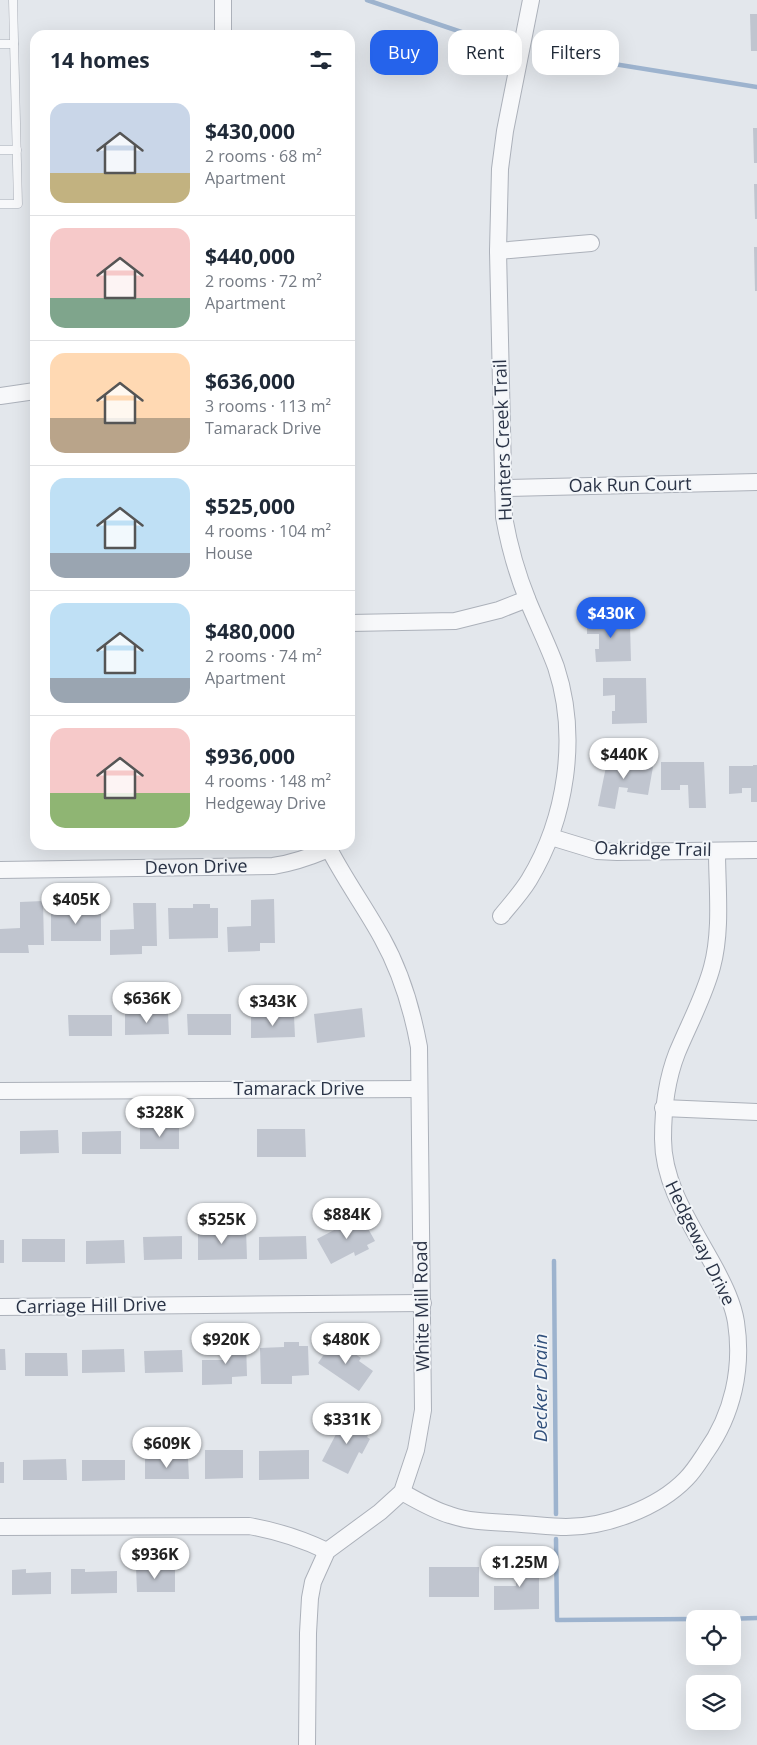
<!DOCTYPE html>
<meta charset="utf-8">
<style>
body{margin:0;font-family:"Open Sans",sans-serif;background:#f6f6f7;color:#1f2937;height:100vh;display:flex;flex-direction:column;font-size:19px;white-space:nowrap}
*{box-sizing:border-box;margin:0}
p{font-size:16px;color:#747a83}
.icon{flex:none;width:28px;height:28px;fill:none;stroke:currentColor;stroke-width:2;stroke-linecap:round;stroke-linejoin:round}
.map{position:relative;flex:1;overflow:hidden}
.sheet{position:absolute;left:30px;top:30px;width:325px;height:820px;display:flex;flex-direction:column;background:#fff;border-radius:15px;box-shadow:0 5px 20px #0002}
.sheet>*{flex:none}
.guide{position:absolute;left:370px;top:30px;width:311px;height:45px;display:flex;gap:10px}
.fabs{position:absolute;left:686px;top:1610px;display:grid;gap:10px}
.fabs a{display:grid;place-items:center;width:55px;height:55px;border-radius:10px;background:#fff;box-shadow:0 5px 20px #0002;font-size:25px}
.price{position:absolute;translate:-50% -42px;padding:0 11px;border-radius:18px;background:#fff;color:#222;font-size:16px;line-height:32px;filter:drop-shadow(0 1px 2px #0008)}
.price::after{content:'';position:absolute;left:50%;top:30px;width:15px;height:11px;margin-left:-8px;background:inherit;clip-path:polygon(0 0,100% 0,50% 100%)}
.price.on{background:#2563eb;color:#fff}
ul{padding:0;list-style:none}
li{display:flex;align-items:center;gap:15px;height:125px;padding:0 20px}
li+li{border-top:1px solid #e0e1e3}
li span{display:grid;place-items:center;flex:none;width:140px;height:100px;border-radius:15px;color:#555}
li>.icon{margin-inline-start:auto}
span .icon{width:60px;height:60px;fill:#fffc;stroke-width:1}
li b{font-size:21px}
h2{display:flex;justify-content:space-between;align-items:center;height:60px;padding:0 20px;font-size:21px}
.pill{padding:0 18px;border-radius:15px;background:#fff;box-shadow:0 5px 20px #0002;font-size:18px;line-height:45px}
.pill.on{background:#2563eb;color:#fff}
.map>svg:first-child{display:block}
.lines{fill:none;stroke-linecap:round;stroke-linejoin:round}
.stream{stroke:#9db3ce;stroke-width:4.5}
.building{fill:#c0c5cf}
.service-casing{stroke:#acb1ba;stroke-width:9}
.minor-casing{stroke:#acb1ba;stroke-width:18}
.service{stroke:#f7f8fa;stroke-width:8}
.minor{stroke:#f7f8fa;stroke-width:16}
.labels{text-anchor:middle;stroke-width:4;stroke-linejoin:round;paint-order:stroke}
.street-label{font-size:18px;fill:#2a3346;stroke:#f3f6f9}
.water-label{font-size:19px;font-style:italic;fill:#31507c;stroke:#f3f6f9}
</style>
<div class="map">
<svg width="757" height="1745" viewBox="0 0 757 1745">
<rect width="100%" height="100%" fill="#e3e7ec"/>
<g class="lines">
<!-- stream -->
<g class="stream">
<polyline points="367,0 479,38"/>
<polyline points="558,55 757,87"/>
<polyline points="554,1261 556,1514"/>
<polyline points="556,1539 557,1620 695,1619"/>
<polyline points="723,1619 757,1618"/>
</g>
</g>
<!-- building -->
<g class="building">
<polygon points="750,14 757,14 757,51 751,51"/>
<polygon points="753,128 757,128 757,163 754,163"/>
<polygon points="754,184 757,184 757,219 755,219"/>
<polygon points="754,247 757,247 757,291 755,291"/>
<polygon points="621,616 621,626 630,625 631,661 596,662 595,649 599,649 599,634 587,634 587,617"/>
<polygon points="603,678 646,678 647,723 612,724 612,711 615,711 615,695 603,696"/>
<polygon points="608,757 641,763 640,765 653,767 648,795 627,792 628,788 619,787 615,809 598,806"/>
<polygon points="661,762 704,762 706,808 689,808 688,785 680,785 680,790 661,790"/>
<polygon points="753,765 757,765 757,802 751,802 751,788 742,788 742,793 729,794 729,766 753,766"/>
<polygon points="274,899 275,943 260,943 260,951 228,952 227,927 251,926 251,900"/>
<polygon points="43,901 44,945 28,945 29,953 0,953 0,929 20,928 20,902"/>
<polygon points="133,903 156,903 157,946 142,946 142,954 110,955 110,930 134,929"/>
<polygon points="193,904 210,904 210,908 218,908 218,938 169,939 168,908 193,908"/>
<polygon points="76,907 92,907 92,911 101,911 101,941 51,941 51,911 76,911"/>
<polygon points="362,1008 365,1037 317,1043 314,1014"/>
<polygon points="168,1013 169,1034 125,1035 125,1014"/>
<polygon points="187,1014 231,1014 231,1035 188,1035"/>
<polygon points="68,1015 112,1015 112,1036 69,1036"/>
<polygon points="294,1016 295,1037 251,1038 251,1017"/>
<polygon points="179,1126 179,1149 140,1149 140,1127"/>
<polygon points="257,1129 305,1129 306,1157 257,1157"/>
<polygon points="58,1130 59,1153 20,1154 20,1131"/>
<polygon points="121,1131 121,1154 82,1154 82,1132"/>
<polygon points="361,1216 375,1241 367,1245 369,1249 355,1256 354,1252 331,1264 317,1239"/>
<polygon points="246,1229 247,1259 198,1260 198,1230"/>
<polygon points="182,1236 182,1259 144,1260 143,1237"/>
<polygon points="306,1236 307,1259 259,1260 259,1237"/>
<rect x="22" y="1239" width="43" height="23"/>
<rect x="0" y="1240" width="4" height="23"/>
<polygon points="124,1240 125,1263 86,1264 86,1241"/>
<polygon points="334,1340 361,1358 359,1361 373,1371 359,1391 318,1363"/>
<polygon points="246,1341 247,1376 232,1377 232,1384 202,1385 202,1360 224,1360 224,1342"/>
<polygon points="284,1342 299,1342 299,1346 308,1346 309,1375 292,1376 292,1384 261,1384 260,1348 284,1347"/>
<polygon points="0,1349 5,1349 6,1370 0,1370"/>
<polygon points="124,1349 125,1372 82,1373 82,1350"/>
<polygon points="182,1350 183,1372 145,1373 144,1351"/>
<polygon points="25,1353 67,1353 68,1376 25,1376"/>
<polygon points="345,1417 371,1430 367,1437 370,1439 362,1454 359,1452 348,1474 322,1461"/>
<polygon points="205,1450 243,1450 243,1478 205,1479"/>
<polygon points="309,1450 309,1479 259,1480 259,1451"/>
<polygon points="145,1458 188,1458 189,1479 145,1479"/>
<polygon points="66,1459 67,1480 23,1480 23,1460"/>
<polygon points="82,1460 125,1460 125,1480 82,1481"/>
<rect x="0" y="1462" width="4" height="21"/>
<polygon points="516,1559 539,1559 539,1609 494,1610 494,1586 516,1586"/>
<polygon points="136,1567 150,1567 150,1570 175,1570 175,1592 137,1592"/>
<rect x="429" y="1567" width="50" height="30"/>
<polygon points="26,1569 26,1573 51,1572 51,1594 12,1595 12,1570"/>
<polygon points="71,1569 85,1569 85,1572 117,1571 117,1593 71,1594"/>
</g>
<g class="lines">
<defs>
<g id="service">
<polyline points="0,44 14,44"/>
<polyline points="0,150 17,150"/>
<polyline points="0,204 18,204 13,0"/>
</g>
<g id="minor">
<polyline points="223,0 223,35"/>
<polyline points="498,251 591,243"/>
<polyline points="0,396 35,391"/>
<polyline points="503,488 757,482"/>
<polyline points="350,623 455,621 499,610 527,599"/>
<polyline points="551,837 597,851 617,852 757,850"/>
<path d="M 0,870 L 273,866 C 294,863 310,857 329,849"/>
<path d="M 501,916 C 510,905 521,893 529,880 C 566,819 579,737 556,667 C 548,645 537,623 528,601 C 517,574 509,545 504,517 L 498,251 L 500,169 L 505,131 L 531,0"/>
<polyline points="0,1091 419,1089"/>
<polyline points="663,1108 757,1112"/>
<polyline points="0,1307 423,1303"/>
<path d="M 402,1492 C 418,1501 433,1510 450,1515 C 473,1523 499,1522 522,1524 C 537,1525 552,1527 566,1527 C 606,1527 658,1508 686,1479 C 694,1471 700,1461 706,1452 C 733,1414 743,1368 736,1322 C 733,1303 724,1285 715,1268 C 693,1227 663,1186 663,1139 C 663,1109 666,1081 677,1053 C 689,1024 704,997 712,967 C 722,930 717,888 717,851"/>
<path d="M 0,1527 L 249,1526 C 278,1531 300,1538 327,1551"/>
<path d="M 307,1745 L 308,1633 L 310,1598 L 313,1582 L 327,1551 L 380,1512 L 402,1492 L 416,1450 L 423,1410 L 419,1047 C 412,1009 401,972 382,938 C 365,907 343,877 327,845"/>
</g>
</defs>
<!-- service casing -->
<use href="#service" class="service-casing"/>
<!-- minor casing -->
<use href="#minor" class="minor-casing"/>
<!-- service -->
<use href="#service" class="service"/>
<!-- minor -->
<use href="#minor" class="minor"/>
</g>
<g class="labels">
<!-- street labels -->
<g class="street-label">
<text transform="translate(503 440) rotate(-92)" y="6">Hunters Creek Trail</text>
<text transform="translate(630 485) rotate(-1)" y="6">Oak Run Court</text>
<text transform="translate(653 849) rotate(1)" y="6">Oakridge Trail</text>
<text transform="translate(196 867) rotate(-1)" y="6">Devon Drive</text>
<text x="299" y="1095">Tamarack Drive</text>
<text transform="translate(700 1243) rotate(64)" y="6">Hedgeway Drive</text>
<text transform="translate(91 1306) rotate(-1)" y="6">Carriage Hill Drive</text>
<text transform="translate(422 1306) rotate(-91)" y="6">White Mill Road</text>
</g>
<!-- water labels -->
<g class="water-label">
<text transform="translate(540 1388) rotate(-90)" y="7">Decker Drain</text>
</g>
</g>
</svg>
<div class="fabs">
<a><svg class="icon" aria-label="locate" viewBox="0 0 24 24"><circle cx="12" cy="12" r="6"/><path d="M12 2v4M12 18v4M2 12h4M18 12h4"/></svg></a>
<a><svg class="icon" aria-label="layers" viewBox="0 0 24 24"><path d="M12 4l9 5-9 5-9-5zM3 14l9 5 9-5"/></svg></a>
</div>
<b class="price on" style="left:611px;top:639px">$430K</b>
<b class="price" style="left:624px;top:780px">$440K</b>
<b class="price" style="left:76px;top:925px">$405K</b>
<b class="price" style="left:147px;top:1024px">$636K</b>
<b class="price" style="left:273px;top:1027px">$343K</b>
<b class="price" style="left:160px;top:1138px">$328K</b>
<b class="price" style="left:347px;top:1240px">$884K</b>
<b class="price" style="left:222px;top:1245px">$525K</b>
<b class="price" style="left:226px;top:1365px">$920K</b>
<b class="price" style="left:346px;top:1365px">$480K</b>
<b class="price" style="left:347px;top:1445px">$331K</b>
<b class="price" style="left:167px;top:1469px">$609K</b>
<b class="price" style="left:155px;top:1580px">$936K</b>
<b class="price" style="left:520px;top:1588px">$1.25M</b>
<div class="guide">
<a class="pill on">Buy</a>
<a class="pill">Rent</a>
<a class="pill">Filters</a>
</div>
<section class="sheet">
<h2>14 homes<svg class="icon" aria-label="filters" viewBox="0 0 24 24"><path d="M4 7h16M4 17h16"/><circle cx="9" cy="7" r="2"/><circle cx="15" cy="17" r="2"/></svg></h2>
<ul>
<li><span style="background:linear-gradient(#c9d6e8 70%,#c2b280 0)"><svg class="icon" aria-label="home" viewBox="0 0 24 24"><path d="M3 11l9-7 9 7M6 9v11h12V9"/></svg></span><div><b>$430,000</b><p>2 rooms · 68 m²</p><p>Apartment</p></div></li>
<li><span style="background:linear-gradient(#f6c9c9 70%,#7fa58c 0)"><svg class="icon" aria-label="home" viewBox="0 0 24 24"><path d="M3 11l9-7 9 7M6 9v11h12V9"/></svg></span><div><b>$440,000</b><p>2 rooms · 72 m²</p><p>Apartment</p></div></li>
<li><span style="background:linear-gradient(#ffd9b3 65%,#b9a48a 0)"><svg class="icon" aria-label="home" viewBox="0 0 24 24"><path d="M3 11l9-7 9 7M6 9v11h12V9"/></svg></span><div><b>$636,000</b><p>3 rooms · 113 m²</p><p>Tamarack Drive</p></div></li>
<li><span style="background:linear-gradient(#bfe0f5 75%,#9aa5b1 0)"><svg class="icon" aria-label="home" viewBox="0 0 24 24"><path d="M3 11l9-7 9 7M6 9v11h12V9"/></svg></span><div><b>$525,000</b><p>4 rooms · 104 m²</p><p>House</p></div></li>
<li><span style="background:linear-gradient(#bfe0f5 75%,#9aa5b1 0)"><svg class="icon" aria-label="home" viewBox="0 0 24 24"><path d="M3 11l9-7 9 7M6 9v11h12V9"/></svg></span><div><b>$480,000</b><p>2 rooms · 74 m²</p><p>Apartment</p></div></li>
<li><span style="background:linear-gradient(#f6c9c9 65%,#8fb573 0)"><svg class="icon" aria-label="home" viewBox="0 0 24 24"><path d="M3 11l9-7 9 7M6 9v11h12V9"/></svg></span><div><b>$936,000</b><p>4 rooms · 148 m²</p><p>Hedgeway Drive</p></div></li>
</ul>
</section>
</div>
